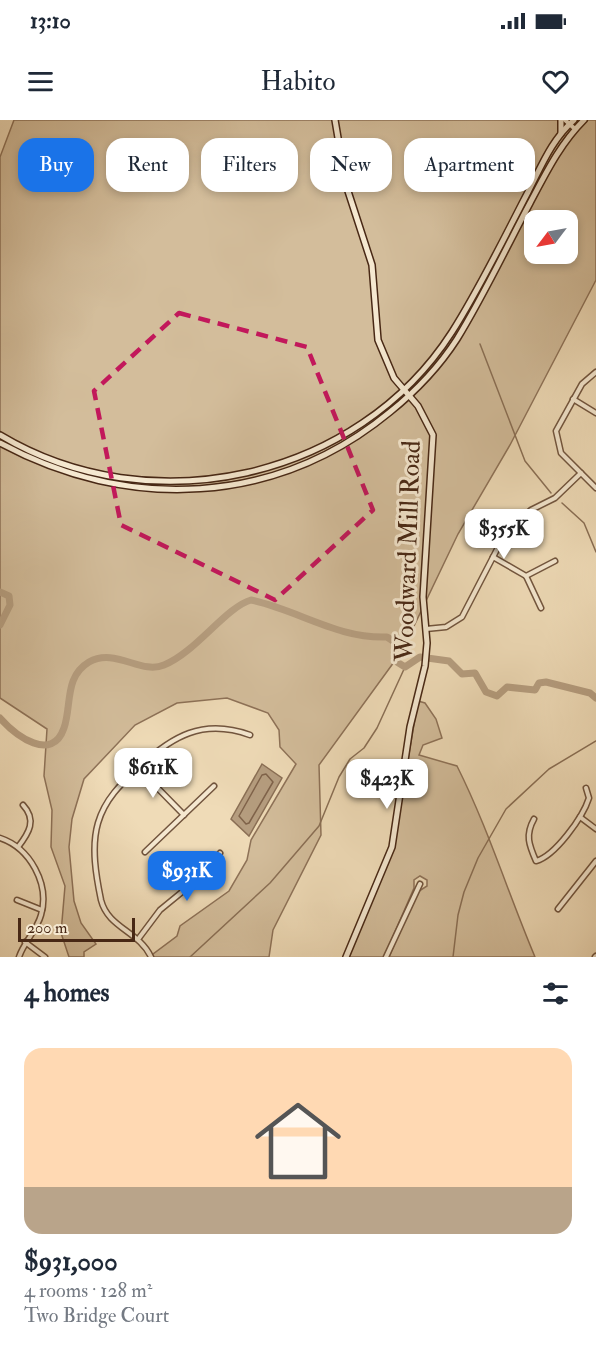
<!DOCTYPE html>
<meta charset="utf-8">
<style>
body{margin:0;font-family:"IM FELL Double Pica",serif;background:#f6f6f7;color:#1f2937;height:100vh;display:flex;flex-direction:column;font-size:22px;white-space:nowrap}
*{box-sizing:border-box;margin:0}
p{font-size:20px;color:#747a83}
.icon{flex:none;width:33px;height:33px;fill:none;stroke:currentColor;stroke-width:2;stroke-linecap:round;stroke-linejoin:round}
.map{position:relative;height:837px;overflow:hidden}
.side{display:flex;flex-direction:column;background:#fff;flex:1}
.side>*{flex:none}
.guide{position:absolute;left:18px;top:18px;width:561px;height:54px;display:flex;gap:12px}
.needle{width:39px;rotate:238deg}
.tools{position:absolute;left:524px;top:90px;display:grid;gap:12px}
.tools a{display:grid;place-items:center;width:54px;height:54px;border-radius:12px;background:#fff;box-shadow:0 3px 9px #0003;font-size:30px}
.scale{position:absolute;left:18px;bottom:15px;width:117px;box-sizing:border-box;padding-left:6px;border:3px solid #482815;border-top:0;font-size:16px;line-height:21px;white-space:nowrap;color:#482815;-webkit-text-stroke:4px #f5e8d0;paint-order:stroke}
.price{position:absolute;translate:-50% -51px;padding:0 14px;border-radius:12px;background:#fff;color:#222;font-size:20px;line-height:39px;filter:drop-shadow(0 2px 3px #0008)}
.price::after{content:'';position:absolute;left:50%;top:36px;width:18px;height:14px;margin-left:-9px;background:inherit;clip-path:polygon(0 0,100% 0,50% 100%)}
.price.active{background:#1a73e8;color:#fff}
ul{padding:0;list-style:none}
li{display:grid;align-content:center;gap:12px;height:318px;padding:0 24px}
li span{display:grid;place-items:center;height:186px;border-radius:18px;color:#555}
li>.icon{margin-inline-start:auto}
span .icon{width:108px;height:108px;fill:#fffc;stroke-width:1}
li b{font-size:26px}
h2{display:flex;justify-content:space-between;align-items:center;height:72px;padding:0 24px;font-size:26px}
.pill{padding:0 21px;border-radius:18px;background:#fff;box-shadow:0 3px 9px #0003;font-size:21px;line-height:54px}
.pill.active{background:#1a73e8;color:#fff}
.status{display:flex;justify-content:space-between;align-items:center;height:42px;padding:0 30px;background:#fff;direction:ltr}
.status svg{height:16px;fill:currentColor}
header{display:flex;justify-content:space-between;align-items:center;height:78px;padding:0 24px;background:#fff;font-size:27px;font-weight:600}
.map>svg:first-child{display:block}
.green{fill:#d3bd9b;stroke:#8e7258;stroke-width:1.5;fill-rule:evenodd}
.water{fill:#b69e80;stroke:#8a6f55;stroke-width:1.5}
.lines{fill:none;stroke-linecap:round;stroke-linejoin:round}
.shore{stroke:#7f634a;stroke-width:1.5}
.stream{stroke:#8a6f55;stroke-width:1.5}
.river{stroke:#b69e80;stroke-width:7}
.street-casing{stroke:#72553e;stroke-width:7}
.secondary-casing{stroke:#482815;stroke-width:8}
.street{stroke:#f5e8d0;stroke-width:4}
.secondary{stroke:#f5e8d0;stroke-width:5}
.marked{fill:none;stroke:#c2185b;stroke-width:4.5;stroke-dasharray:12 8;stroke-linejoin:round}
.labels{text-anchor:middle;stroke-width:6;stroke-linejoin:round;paint-order:stroke}
.street-label{font-size:26px;fill:#482815;stroke:#f5e8d0}
</style>
<div class="status"><b>13:10</b><svg viewBox="0 0 49 12"><path d="M0 12V9h3v3zM5 12V6h3v6zM10 12V3h3v9zM15 12V0h3v12zM26 1h20v11H26zM47 4h2v5h-2z"/></svg></div>
<header><svg class="icon" aria-label="menu" viewBox="0 0 24 24"><path d="M4 6h16M4 12h16M4 18h16"/></svg>Habito<svg class="icon" aria-label="heart" viewBox="0 0 24 24"><path d="M12 20l-8-8c-3-5 5-10 8-4 3-6 11-1 8 4z"/></svg></header>
<div class="map">
<svg width="596" height="837" viewBox="0 0 596 837">
<rect width="100%" height="100%" fill="#efdbb7"/>
<filter id="stains"><feTurbulence type="fractalNoise" baseFrequency=".00333" numOctaves="4"/><feColorMatrix values="0 0 0 0 .2 0 0 0 0 .09 0 0 0 0 .02 0 0 0 .5 -.17"/></filter>
<radialGradient id="worn" r=".72"><stop offset=".6" stop-color="#630" stop-opacity="0"/><stop offset="1" stop-color="#630" stop-opacity=".3"/></radialGradient>
<!-- green -->
<g class="green">
<path d="M 14,0 L 596,0 L 596,160 L 510,325 L 458,414 L 402,531 L 319,645 L 321,715 L 273,810 L 269,837 L 149,837 L 177,816 L 180,806 L 229,771 L 247,740 L 251,720 L 296,644 L 280,627 L 279,610 L 268,593 L 227,578 L 177,583 L 135,605 L 84,659 L 72,699 L 69,727 L 74,781 L 81,803 L 96,824 L 84,832 L 84,837 L 69,837 L 61,813 L 65,766 L 51,727 L 52,690 L 44,656 L 47,609 L 0,578 L 0,37 ZM 534,100 L 567,100 L 567,134 L 534,134 Z"/>
<path d="M 418,581 L 425,583 L 436,599 L 442,618 L 423,625 L 419,635 L 457,646 C 488,708 508,773 535,837 L 389,837 L 416,773 L 427,766 L 427,760 L 420,756 L 414,760 L 414,768 L 384,837 L 348,837 L 392,733 Z"/>
</g>
<!-- water -->
<polygon class="water" points="262,644 282,658 249,716 231,699"/>
<g class="lines">
<!-- shore -->
<polygon class="shore" points="266,654 273,662 249,703 246,704 239,696 262,655"/>
<!-- stream -->
<g class="stream">
<polyline points="480,224 525,341 551,373"/>
<polyline points="562,383 584,403 596,432"/>
<polyline points="190,837 270,763 319,706 339,657 350,639 364,628 377,608 405,547"/>
<polyline points="453,837 458,795 464,772 478,738 506,689 549,649 596,621"/>
</g>
<!-- river -->
<g class="river">
<polyline points="0,472 9,476 10,485 0,505"/>
<path d="M 0,598 C 16,616 52,643 64,608 C 72,585 64,557 89,542 C 115,527 141,555 164,545 C 195,533 226,487 251,480 C 298,490 338,519 387,517 L 396,523 L 397,542 L 405,547 L 420,537 L 449,541 L 462,554 L 475,553 L 486,572 L 497,576 L 507,567 L 535,570 L 539,563 L 546,562 L 590,573 L 596,578"/>
</g>
<defs>
<g id="street">
<polyline points="565,0 575,9"/>
<polyline points="596,252 582,264 556,311 561,333 596,368"/>
<polyline points="573,279 596,293"/>
<polyline points="493,437 526,456 541,488"/>
<polyline points="526,456 555,441"/>
<polyline points="426,509 446,507 462,497 506,412 531,390 555,378 581,353"/>
<polyline points="138,648 184,695"/>
<polyline points="580,697 596,709"/>
<path d="M 534,699 C 525,715 529,725 536,741 C 555,736 583,697 589,678 L 586,668"/>
<path d="M 0,718 C 30,728 50,764 41,795 C 37,810 24,822 19,837"/>
<path d="M 18,727 C 29,713 37,700 23,685"/>
<polyline points="145,732 214,666"/>
<polyline points="17,780 42,790"/>
<polyline points="558,789 596,741"/>
<polyline points="139,818 160,790 193,763 220,733"/>
<polyline points="25,822 45,837"/>
<path d="M 151,837 C 139,811 108,808 101,780 C 96,756 91,727 98,703 C 105,679 121,664 138,648 C 172,616 203,598 250,615"/>
<polyline points="386,837 420,764"/>
<polyline points="595,837 596,836"/>
</g>
<g id="secondary">
<polyline points="335,0 346,65 372,145 378,220 394,258 418,286 433,315 423,477 427,523 425,546 410,607 392,727 346,837"/>
<polyline points="561,13 561,0"/>
<path d="M 0,315 C 150,405 357,360 452,212 C 480,168 504,118 528,72 C 541,47 552,19 574,0"/>
<path d="M 0,323 C 128,392 276,386 390,292 C 416,271 439,247 457,219 C 484,175 506,128 530,83 C 546,53 560,24 584,0"/>
</g>
</defs>
<!-- street casing -->
<use href="#street" class="street-casing"/>
<!-- secondary casing -->
<use href="#secondary" class="secondary-casing"/>
<!-- street -->
<use href="#street" class="street"/>
<!-- secondary -->
<use href="#secondary" class="secondary"/>
</g>
<!-- marked area -->
<path class="marked" d="M 179,193 L 307,227 L 373,390 L 275,480 L 121,405 L 94,271 Z"/>
<g class="labels">
<!-- street labels -->
<g class="street-label">
<text transform="translate(407 431) rotate(-88)" y="9">Woodward Mill Road</text>
</g>
</g>
<rect width="100%" height="100%" filter="url(#stains)"/>
<rect width="100%" height="100%" fill="url(#worn)"/>
</svg>
<div class="tools">
<a><svg class="needle" viewBox="-14 -14 28 28"><path d="M0-13l5 13h-10z" fill="#e53935"/><path d="M0 13l5-13h-10z" fill="#747a83"/></svg></a>
</div>
<div class="scale">200 m</div>
<b class="price" style="left:504px;top:440px">$355K</b>
<b class="price" style="left:153px;top:679px">$611K</b>
<b class="price" style="left:387px;top:690px">$423K</b>
<b class="price active" style="left:187px;top:782px">$931K</b>
<div class="guide">
<a class="pill active">Buy</a>
<a class="pill">Rent</a>
<a class="pill">Filters</a>
<a class="pill">New</a>
<a class="pill">Apartment</a>
</div>
</div>
<section class="side">
<h2>4 homes<svg class="icon" aria-label="filters" viewBox="0 0 24 24"><path d="M4 7h16M4 17h16"/><circle cx="9" cy="7" r="2"/><circle cx="15" cy="17" r="2"/></svg></h2>
<ul>
<li><span style="background:linear-gradient(#ffd9b3 75%,#b9a48a 0)"><svg class="icon" aria-label="home" viewBox="0 0 24 24"><path d="M3 11l9-7 9 7M6 9v11h12V9"/></svg></span><div><b>$931,000</b><p>4 rooms · 128 m²</p><p>Two Bridge Court</p></div></li>
</ul>
</section>
